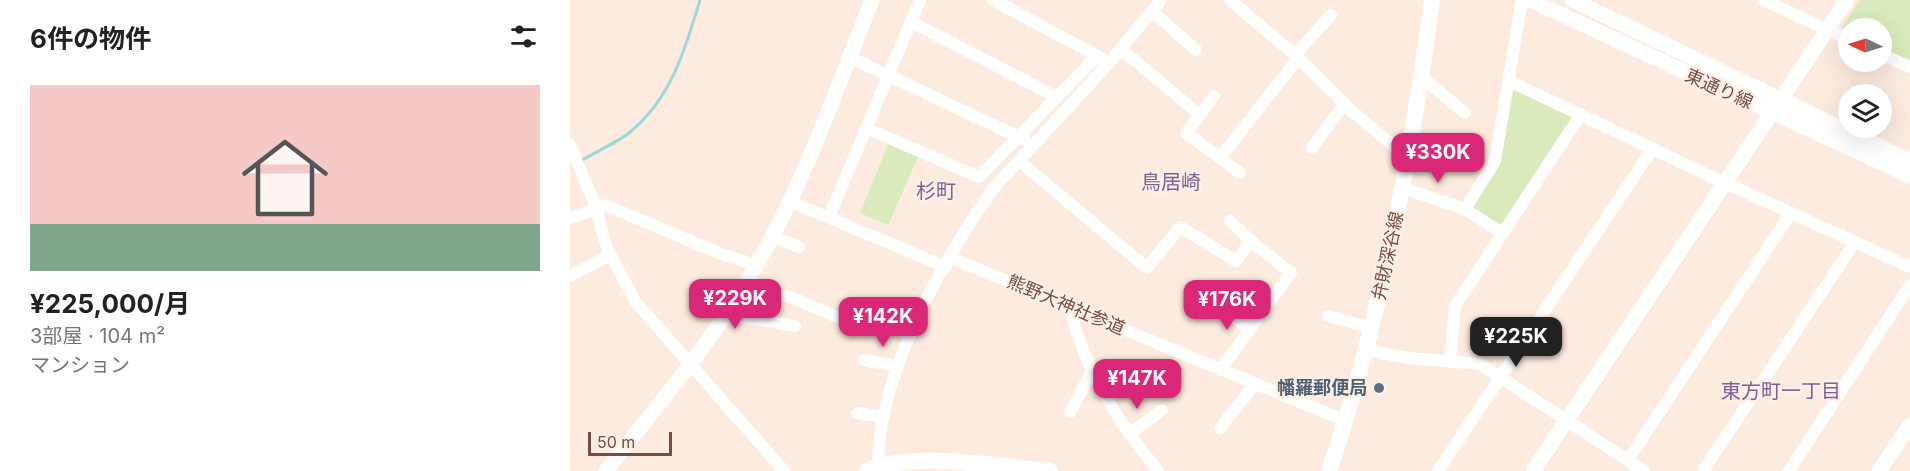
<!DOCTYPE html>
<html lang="ja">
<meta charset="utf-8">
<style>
body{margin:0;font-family:Inter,"Noto Sans JP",sans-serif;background:#f2f2f2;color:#222;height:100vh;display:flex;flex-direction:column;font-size:22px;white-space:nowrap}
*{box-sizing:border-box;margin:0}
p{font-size:20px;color:#767676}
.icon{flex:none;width:33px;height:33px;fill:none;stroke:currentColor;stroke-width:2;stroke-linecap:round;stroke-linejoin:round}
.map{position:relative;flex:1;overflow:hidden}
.drawer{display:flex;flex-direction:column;background:#fff;width:570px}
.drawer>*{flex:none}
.needle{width:39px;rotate:274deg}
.tools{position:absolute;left:1268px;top:18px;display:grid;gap:12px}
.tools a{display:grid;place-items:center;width:54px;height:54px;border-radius:50%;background:#fff;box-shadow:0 6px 24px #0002;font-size:30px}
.scale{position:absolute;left:18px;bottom:15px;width:84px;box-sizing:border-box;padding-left:6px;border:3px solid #744d46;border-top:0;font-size:16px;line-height:21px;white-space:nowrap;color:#744d46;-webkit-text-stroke:4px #fff0e6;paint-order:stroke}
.price{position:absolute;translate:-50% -51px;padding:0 14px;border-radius:12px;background:#db2777;color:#fff;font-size:20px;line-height:39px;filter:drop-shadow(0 2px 3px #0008)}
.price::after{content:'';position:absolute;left:50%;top:36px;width:18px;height:14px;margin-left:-9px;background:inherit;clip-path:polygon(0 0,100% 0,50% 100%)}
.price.current{background:#222;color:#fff}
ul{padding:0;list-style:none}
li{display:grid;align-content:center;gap:12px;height:318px;padding:0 30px}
li span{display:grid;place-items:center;height:186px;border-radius:0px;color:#555}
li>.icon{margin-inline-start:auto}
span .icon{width:108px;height:108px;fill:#fffc;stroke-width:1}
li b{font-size:26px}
h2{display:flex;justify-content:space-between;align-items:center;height:72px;padding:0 30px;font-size:26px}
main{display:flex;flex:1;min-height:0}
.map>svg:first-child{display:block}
.green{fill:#d9ebbd}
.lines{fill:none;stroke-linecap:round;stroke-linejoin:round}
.stream{stroke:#99d9d6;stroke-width:3}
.minor{stroke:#fff;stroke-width:12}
.tertiary{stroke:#fff;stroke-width:15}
.secondary{stroke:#fff;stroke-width:16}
.service-dot{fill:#5c6f8a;stroke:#fff0e6;stroke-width:2}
.labels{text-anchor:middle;stroke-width:5;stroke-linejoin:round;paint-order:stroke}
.street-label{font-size:18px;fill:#744d46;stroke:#fff0e6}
.service-label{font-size:18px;font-weight:bold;fill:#4e5e75;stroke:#fff0e6;text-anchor:end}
.neighbourhood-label{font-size:20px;fill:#7a6198;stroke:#fff0e6}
</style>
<main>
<section class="drawer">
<h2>6件の物件<svg class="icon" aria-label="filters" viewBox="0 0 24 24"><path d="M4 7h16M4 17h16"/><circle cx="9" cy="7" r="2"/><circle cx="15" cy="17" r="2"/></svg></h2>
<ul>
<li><span style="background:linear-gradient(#f6c9c9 75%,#7fa58c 0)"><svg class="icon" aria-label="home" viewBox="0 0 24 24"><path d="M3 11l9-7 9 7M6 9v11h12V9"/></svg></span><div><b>¥225,000/月</b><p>3部屋 · 104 m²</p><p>マンション</p></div></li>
</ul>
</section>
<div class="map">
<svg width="1340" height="471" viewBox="0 0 1340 471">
<rect width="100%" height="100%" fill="#fdebdf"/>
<!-- green -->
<g class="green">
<polygon points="1290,0 1340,0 1340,62 1311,48 1311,28 1278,28 1278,33 1275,31 1273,26"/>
<polygon points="944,89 1000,115 1002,119 933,223 928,224 903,208 902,203 929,163 940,91"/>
<polygon points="319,142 349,155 318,225 290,213"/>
</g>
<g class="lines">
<!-- stream -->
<path class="stream" d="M 11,161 C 26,151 45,144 59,133 C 101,99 115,50 130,0"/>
<!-- minor -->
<g class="minor">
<polyline points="423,0 533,59"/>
<polyline points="660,0 725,55 783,112 838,158"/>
<polyline points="1193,0 1278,39"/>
<polyline points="582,11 626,50"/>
<polyline points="341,22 487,97"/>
<polyline points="551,49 630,115 616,133 650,158 729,57"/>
<polyline points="1311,54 1340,67"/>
<polyline points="725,55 761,15"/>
<polyline points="279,57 455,140"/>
<polyline points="852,77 895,113"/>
<polyline points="939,81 1155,183 1340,267"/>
<polyline points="630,115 644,96"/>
<polyline points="296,128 409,177 527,56"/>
<polyline points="0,145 24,202 37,248 65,301 214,471"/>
<polyline points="742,148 775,103"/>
<polyline points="650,158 670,173"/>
<polyline points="449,161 577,268 610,227 666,261 681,241 721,273 650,370"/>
<polyline points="833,188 895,209 933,234"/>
<polyline points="219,201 376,267"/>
<polyline points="24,205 38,206 151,254 186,265"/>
<polyline points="895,209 925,161 952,0"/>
<polyline points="259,217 350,0"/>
<polyline points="0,218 26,209"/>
<polyline points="660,221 681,241"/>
<polyline points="202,236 229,247"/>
<polyline points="381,258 776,421"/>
<polyline points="0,276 40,255"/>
<polyline points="176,283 184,288 221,297 276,321 306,324 340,334"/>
<path d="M 500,307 C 513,368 549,423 588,471"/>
<polyline points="652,309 679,329"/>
<polyline points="156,314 225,326"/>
<polyline points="758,316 802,328"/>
<polyline points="797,350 838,358 910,364 1074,471"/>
<polyline points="294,360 327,366"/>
<polyline points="880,362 885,306 1011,114"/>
<polyline points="500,412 523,370"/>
<polyline points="287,413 314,417"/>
<polyline points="650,428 685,384"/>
<polyline points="559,434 592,410"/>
<polyline points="1058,460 1221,213"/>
<path d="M 308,471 C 307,375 369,267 422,190 L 539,63 L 591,0"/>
<polyline points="868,471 1083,148"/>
<polyline points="1133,471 1285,242"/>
<polyline points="1219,471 1340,285"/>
</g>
<!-- tertiary -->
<g class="tertiary">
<polyline points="960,0 1340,176"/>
<polyline points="1002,0 1340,161"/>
<path d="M 36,471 C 85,408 138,347 179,278 C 231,192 265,93 302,0"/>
<polyline points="963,471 1277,0"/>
<polyline points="1309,471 1340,425"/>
</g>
<!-- secondary -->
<g class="secondary">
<path d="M 297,471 C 342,450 429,467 480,471"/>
<path d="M 759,471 C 811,318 841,159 862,0"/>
</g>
</g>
<!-- markers -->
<circle class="service-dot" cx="809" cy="388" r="6"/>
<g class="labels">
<!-- street labels -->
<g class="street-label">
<text transform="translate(1149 89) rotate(24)" y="6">東通り線</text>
<text transform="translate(818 256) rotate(-78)" y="6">弁財深谷線</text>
<text transform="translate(496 305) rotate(23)" y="6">熊野大神社参道</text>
</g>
<!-- service labels -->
<g class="service-label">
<text x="797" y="394">幡羅郵便局</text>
</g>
<!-- neighbourhood labels -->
<g class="neighbourhood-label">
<text x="601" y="189">鳥居崎</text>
<text x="366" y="198">杉町</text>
<text x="1211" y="398">東方町一丁目</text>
</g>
</g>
</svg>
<div class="tools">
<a><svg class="needle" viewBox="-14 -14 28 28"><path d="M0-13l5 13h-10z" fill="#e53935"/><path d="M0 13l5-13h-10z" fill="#767676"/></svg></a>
<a><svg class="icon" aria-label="layers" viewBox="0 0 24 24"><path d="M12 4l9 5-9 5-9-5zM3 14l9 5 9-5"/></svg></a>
</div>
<div class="scale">50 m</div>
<b class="price" style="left:868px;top:184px">¥330K</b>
<b class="price" style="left:165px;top:330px">¥229K</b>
<b class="price" style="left:657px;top:331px">¥176K</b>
<b class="price" style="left:313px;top:348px">¥142K</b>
<b class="price current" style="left:946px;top:368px">¥225K</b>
<b class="price" style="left:567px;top:410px">¥147K</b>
</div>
</main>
